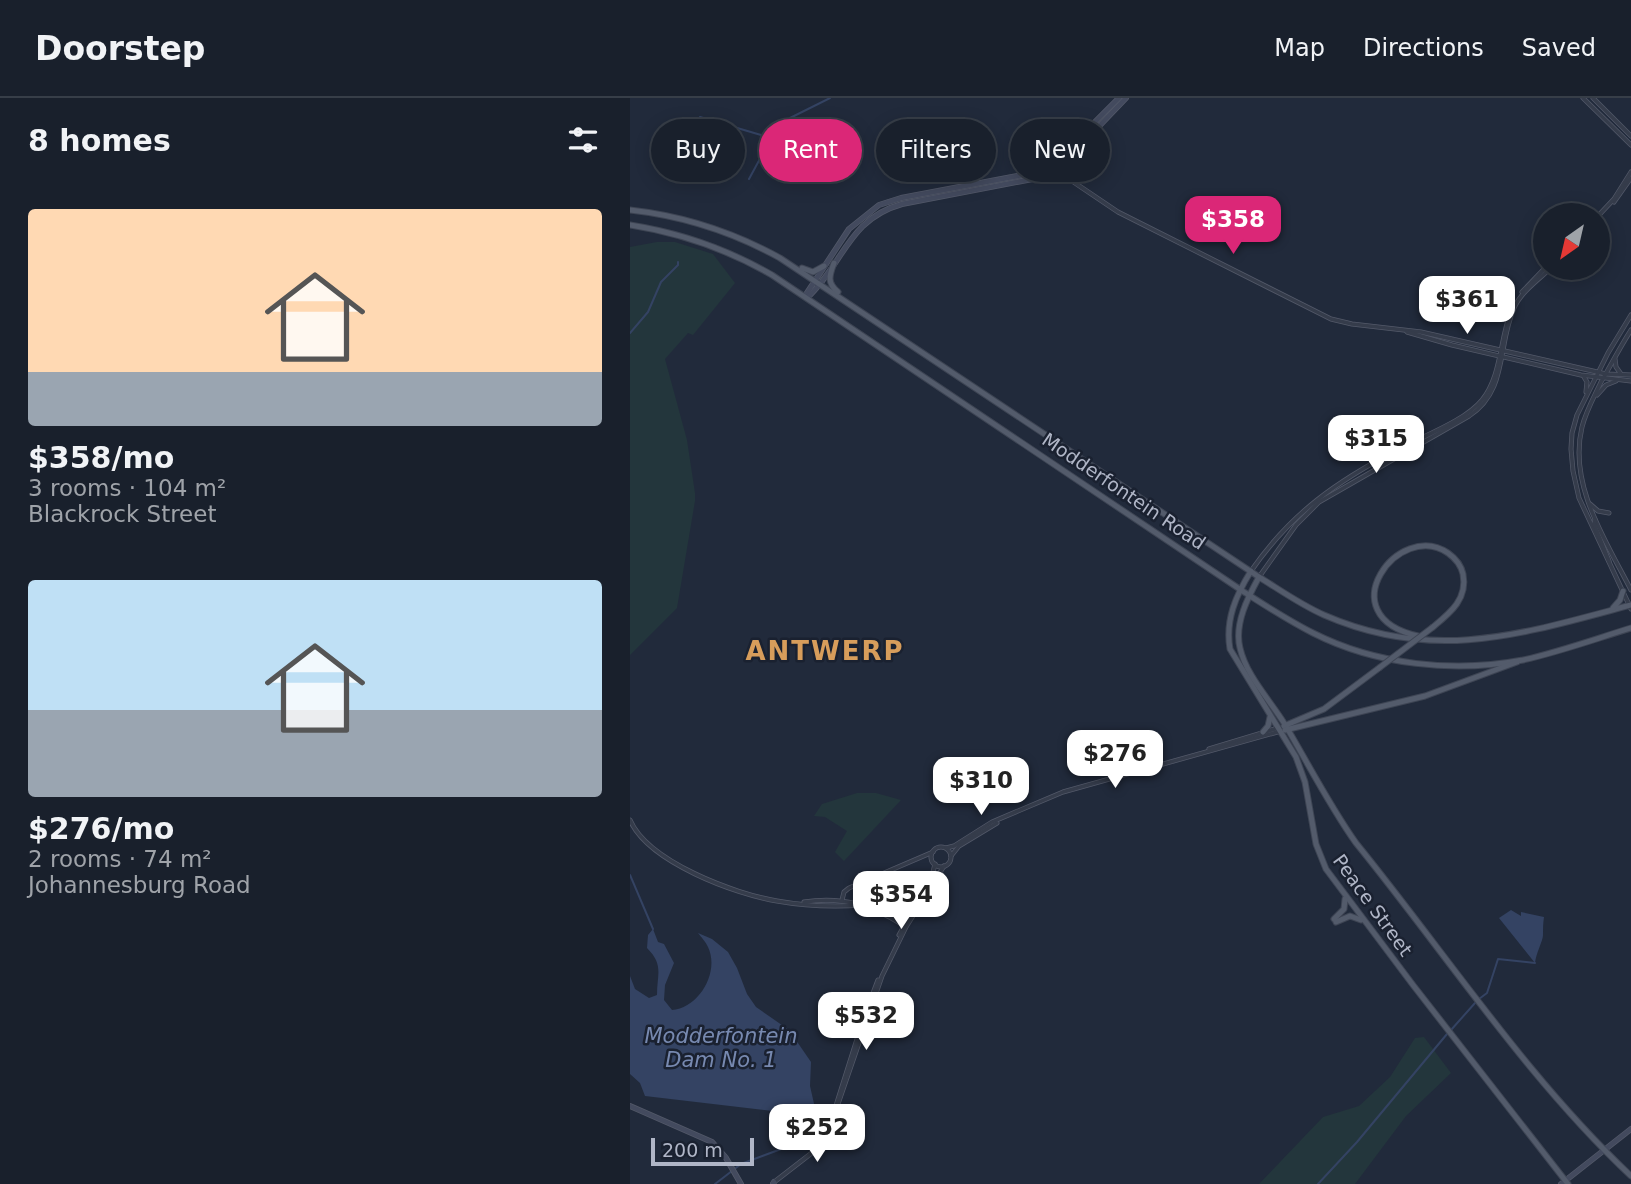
<!DOCTYPE html>
<meta charset="utf-8">
<style>
body{margin:0;font-family:"DejaVu Sans",sans-serif;background:#262d38;color:#f1f3f6;height:100vh;display:flex;flex-direction:column;font-size:26px;white-space:nowrap}
*{box-sizing:border-box;margin:0}
p{font-size:23px;color:#9fa3a9}
.icon{flex:none;width:38px;height:38px;fill:none;stroke:currentColor;stroke-width:2;stroke-linecap:round;stroke-linejoin:round}
.map{position:relative;flex:1;overflow:hidden}
.drawer{display:flex;flex-direction:column;background:#19202c;width:630px}
.drawer>*{flex:none}
.top-card{position:absolute;left:21px;top:21px;width:665px;height:63px;display:flex;gap:14px}
.needle{width:46px;rotate:214deg}
.buttons{position:absolute;left:903px;top:105px;display:grid;gap:14px}
.buttons a{display:grid;place-items:center;width:77px;height:77px;border-radius:50%;background:#19202c;box-shadow:0 4px 18px #0003,0 0 0 2px #373e48;font-size:35px}
.scale{position:absolute;left:21px;bottom:18px;width:103px;box-sizing:border-box;padding-left:7px;border:4px solid #b0b6c7;border-top:0;font-size:19px;line-height:24px;white-space:nowrap;color:#b0b6c7;-webkit-text-stroke:5px #1a2130;paint-order:stroke}
.price{position:absolute;translate:-50% -60px;padding:0 16px;border-radius:14px;background:#fff;color:#222;font-size:23px;line-height:46px;filter:drop-shadow(0 2px 4px #0008)}
.price::after{content:'';position:absolute;left:50%;top:42px;width:21px;height:16px;margin-left:-10px;background:inherit;clip-path:polygon(0 0,100% 0,50% 100%)}
.price.current{background:#db2777;color:#fff}
ul{padding:0;list-style:none}
li{display:grid;align-content:center;gap:14px;height:371px;padding:0 28px}
li span{display:grid;place-items:center;height:217px;border-radius:7px;color:#555}
li>.icon{margin-inline-start:auto}
span .icon{width:126px;height:126px;fill:#fffc;stroke-width:1}
li b{font-size:30px}
h2{display:flex;justify-content:space-between;align-items:center;height:84px;padding:0 28px;font-size:30px}
.tag{padding:0 24px;border-radius:32px;background:#19202c;box-shadow:0 4px 18px #0003,0 0 0 2px #373e48;font-size:24px;line-height:63px}
.tag.current{background:#db2777;color:#fff}
header{display:flex;align-items:center;gap:42px;box-sizing:border-box;height:98px;padding:0 35px;background:#19202c;border-bottom:2px solid #373e48}
header strong{font-size:33px}
nav{display:flex;gap:38px;margin-inline-start:auto;font-size:24px}
main{display:flex;flex:1;min-height:0}
.map>svg:first-child{display:block}
.green{fill:#23363c}
.water{fill:#344363}
.lines{fill:none;stroke-linecap:round;stroke-linejoin:round}
.stream{stroke:#344363;stroke-width:2}
.tertiary-casing{stroke:#535969;stroke-width:5}
.secondary-casing{stroke:#535969;stroke-width:6}
.primary-casing{stroke:#3e4554;stroke-width:7}
.tertiary{stroke:#353c4b;stroke-width:3.5}
.secondary{stroke:#434a5e;stroke-width:4.5}
.primary{stroke:#535b6b;stroke-width:5}
.primary-bridge-casing{stroke:#3e4554;stroke-width:7;stroke-linecap:butt}
.primary-bridge{stroke:#535b6b;stroke-width:5}
.labels{text-anchor:middle;stroke-width:5;stroke-linejoin:round;paint-order:stroke}
.street-label{font-size:19px;fill:#b0b6c7;stroke:#1a2130}
.water-label{font-size:21px;font-style:italic;fill:#7789b0;stroke:#1a2130}
.district-label{font-size:26px;font-weight:bold;letter-spacing:2px;fill:#d79d5b;stroke:#1a2130}
</style>
<header>
<strong>Doorstep</strong>
<nav><a>Map</a><a>Directions</a><a>Saved</a></nav>
</header>
<main>
<section class="drawer">
<h2>8 homes<svg class="icon" aria-label="filters" viewBox="0 0 24 24"><path d="M4 7h16M4 17h16"/><circle cx="9" cy="7" r="2"/><circle cx="15" cy="17" r="2"/></svg></h2>
<ul>
<li><span style="background:linear-gradient(#ffd9b3 75%,#9aa5b1 0)"><svg class="icon" aria-label="home" viewBox="0 0 24 24"><path d="M3 11l9-7 9 7M6 9v11h12V9"/></svg></span><div><b>$358/mo</b><p>3 rooms · 104 m²</p><p>Blackrock Street</p></div></li>
<li><span style="background:linear-gradient(#bfe0f5 60%,#9aa5b1 0)"><svg class="icon" aria-label="home" viewBox="0 0 24 24"><path d="M3 11l9-7 9 7M6 9v11h12V9"/></svg></span><div><b>$276/mo</b><p>2 rooms · 74 m²</p><p>Johannesburg Road</p></div></li>
</ul>
</section>
<div class="map">
<svg width="1001" height="1086" viewBox="0 0 1001 1086">
<rect width="100%" height="100%" fill="#212a3b"/>
<!-- green -->
<g class="green">
<polygon points="27,144 45,144 83,156 105,185 63,237 58,235 35,261 57,342 65,395 65,403 47,510 0,557 0,149"/>
<polygon points="227,695 246,695 271,702 214,763 205,754 217,733 195,719 184,718 192,706"/>
<polygon points="794,939 821,975 776,1018 725,1086 629,1086 693,1019 729,1008 760,979 785,940"/>
</g>
<!-- water -->
<g class="water">
<path d="M 881,812 L 891,818 L 891,814 L 914,819 C 913,826 913,830 913,837 C 913,843 906,855 905,865 L 869,820 Z"/>
<path d="M 23,831 L 28,844 L 34,846 L 44,865 L 35,887 L 34,902 L 42,912 C 69,910 90,874 78,849 C 76,844 71,839 68,835 L 82,841 L 98,854 L 107,870 L 117,896 L 126,909 L 159,932 L 181,964 L 180,988 L 185,1010 L 193,1023 L 186,1022 L 177,1017 L 15,998 L 10,985 L 0,976 L 0,878 L 5,891 L 19,900 L 27,897 C 27,876 34,867 17,850 L 18,837 Z"/>
</g>
<g class="lines">
<!-- stream -->
<g class="stream">
<polyline points="70,19 131,37 137,47"/>
<polyline points="119,81 132,57 160,20 200,0"/>
<polyline points="0,235 18,214 31,184 48,167 48,164"/>
<polyline points="0,777 23,831"/>
<polyline points="849,901 857,895 868,861 905,865"/>
<polyline points="821,932 845,905"/>
<polyline points="85,1086 111,1066 178,1041 184,1033 186,1022"/>
<polyline points="688,1086 727,1044 817,936"/>
</g>
<defs>
<g id="tertiary">
<polyline points="953,0 1001,47"/>
<polyline points="963,0 1001,38"/>
<polyline points="431,72 439,81 488,114 701,221 722,226 791,234 976,276 1001,277"/>
<polyline points="427,80 437,81"/>
<polyline points="984,104 1001,80"/>
<polyline points="968,118 984,101 1001,74"/>
<polyline points="892,194 915,170"/>
<polyline points="1001,217 978,255 947,317 942,335 941,351 943,373 949,400 1001,511"/>
<path d="M 1001,232 C 990,249 981,267 971,284 C 964,299 956,313 952,329 C 938,387 976,443 1001,492"/>
<polyline points="777,234 822,247 951,277 1001,283"/>
<polyline points="985,261 986,269 991,276"/>
<polyline points="954,279 957,284 956,294"/>
<polyline points="967,297 976,287 986,283"/>
<polyline points="960,406 968,413 979,415"/>
<polyline points="965,422 964,426 979,463"/>
<path d="M 621,473 C 661,415 707,383 769,351 C 793,338 835,323 852,302 C 871,279 870,243 880,216"/>
<path d="M 629,479 L 666,427 L 689,404 L 839,318 C 878,293 867,248 884,210 C 891,194 908,182 921,170"/>
<polyline points="579,651 648,630"/>
<path d="M 0,722 C 18,764 105,796 147,803 C 175,808 205,809 233,807"/>
<circle cx="311" cy="759" r="10"/>
<polyline points="316,750 324,748 362,724 433,694 651,633"/>
<polyline points="321,758 329,748 367,725"/>
<polyline points="212,802 214,794 219,790 303,754"/>
<path d="M 174,804 C 212,798 242,807 273,827"/>
<polyline points="269,837 302,778 305,766"/>
<polyline points="204,1014 234,919 248,882"/>
<polyline points="143,1085 183,1054 198,1035 252,878 276,829 314,768"/>
</g>
<g id="secondary">
<polyline points="422,60 426,60 433,56 489,0"/>
<circle cx="420" cy="72" r="11"/>
<polyline points="431,68 496,0"/>
<polyline points="175,198 219,131 249,107 271,100 398,76 409,70"/>
<path d="M 178,199 C 214,165 218,121 272,106 L 413,79"/>
<polyline points="0,1008 82,1044 96,1060 111,1086"/>
<polyline points="143,1086 144,1084"/>
<polyline points="931,1086 1001,1031"/>
</g>
<g id="primary">
<path d="M 0,112 C 54,118 103,134 150,160 L 629,479 C 650,492 671,507 694,517 C 804,565 892,536 1001,507"/>
<path d="M 0,127 C 51,135 97,151 142,177 L 614,494 C 636,508 659,523 683,535 C 746,567 824,575 893,562 C 929,554 965,541 1001,530"/>
<path d="M 204,165 C 199,178 197,185 208,194"/>
<polyline points="172,170 183,174 194,168"/>
<path d="M 621,473 C 606,497 595,522 600,551 L 666,659 L 675,684 L 686,746 L 696,771 L 783,887 L 938,1086"/>
<path d="M 629,479 C 618,499 604,526 610,550 C 616,577 639,601 654,625 C 678,665 699,707 726,745 C 817,857 896,979 1001,1078"/>
<polyline points="983,510 990,502 993,493"/>
<path d="M 788,538 C 697,518 769,421 818,455 C 825,460 831,467 833,476 C 838,501 820,515 803,529"/>
<polyline points="654,628 694,611 749,570"/>
<polyline points="655,632 795,598 887,564"/>
<polyline points="633,634 638,628 640,619"/>
<polyline points="704,821 714,811 715,801"/>
<polyline points="706,824 720,818 731,822"/>
</g>
</defs>
<!-- tertiary casing -->
<use href="#tertiary" class="tertiary-casing"/>
<!-- secondary casing -->
<use href="#secondary" class="secondary-casing"/>
<!-- primary casing -->
<use href="#primary" class="primary-casing"/>
<!-- tertiary -->
<use href="#tertiary" class="tertiary"/>
<!-- secondary -->
<use href="#secondary" class="secondary"/>
<!-- primary -->
<use href="#primary" class="primary"/>
<defs>
<polyline id="primary-bridge" points="749,570 803,529"/>
</defs>
<!-- primary-bridge casing -->
<use href="#primary-bridge" class="primary-bridge-casing"/>
<!-- primary-bridge -->
<use href="#primary-bridge" class="primary-bridge"/>
</g>
<g class="labels">
<!-- street labels -->
<g class="street-label">
<text transform="translate(494 393) rotate(34)" y="7">Modderfontein Road</text>
<text transform="translate(743 807) rotate(54)" y="7">Peace Street</text>
</g>
<!-- water labels -->
<g class="water-label">
<text x="91" y="945">Modderfontein<tspan x="91" dy="24">Dam No. 1</tspan></text>
</g>
<!-- district labels -->
<g class="district-label">
<text x="195" y="562">ANTWERP</text>
</g>
</g>
</svg>
<div class="buttons">
<a><svg class="needle" viewBox="-14 -14 28 28"><path d="M0-13l5 13h-10z" fill="#e53935"/><path d="M0 13l5-13h-10z" fill="#9fa3a9"/></svg></a>
</div>
<div class="scale">200 m</div>
<b class="price current" style="left:603px;top:158px">$358</b>
<b class="price" style="left:837px;top:238px">$361</b>
<b class="price" style="left:746px;top:377px">$315</b>
<b class="price" style="left:485px;top:692px">$276</b>
<b class="price" style="left:351px;top:719px">$310</b>
<b class="price" style="left:271px;top:833px">$354</b>
<b class="price" style="left:236px;top:954px">$532</b>
<b class="price" style="left:187px;top:1066px">$252</b>
<div class="top-card">
<a class="tag">Buy</a>
<a class="tag current">Rent</a>
<a class="tag">Filters</a>
<a class="tag">New</a>
</div>
</div>
</main>
